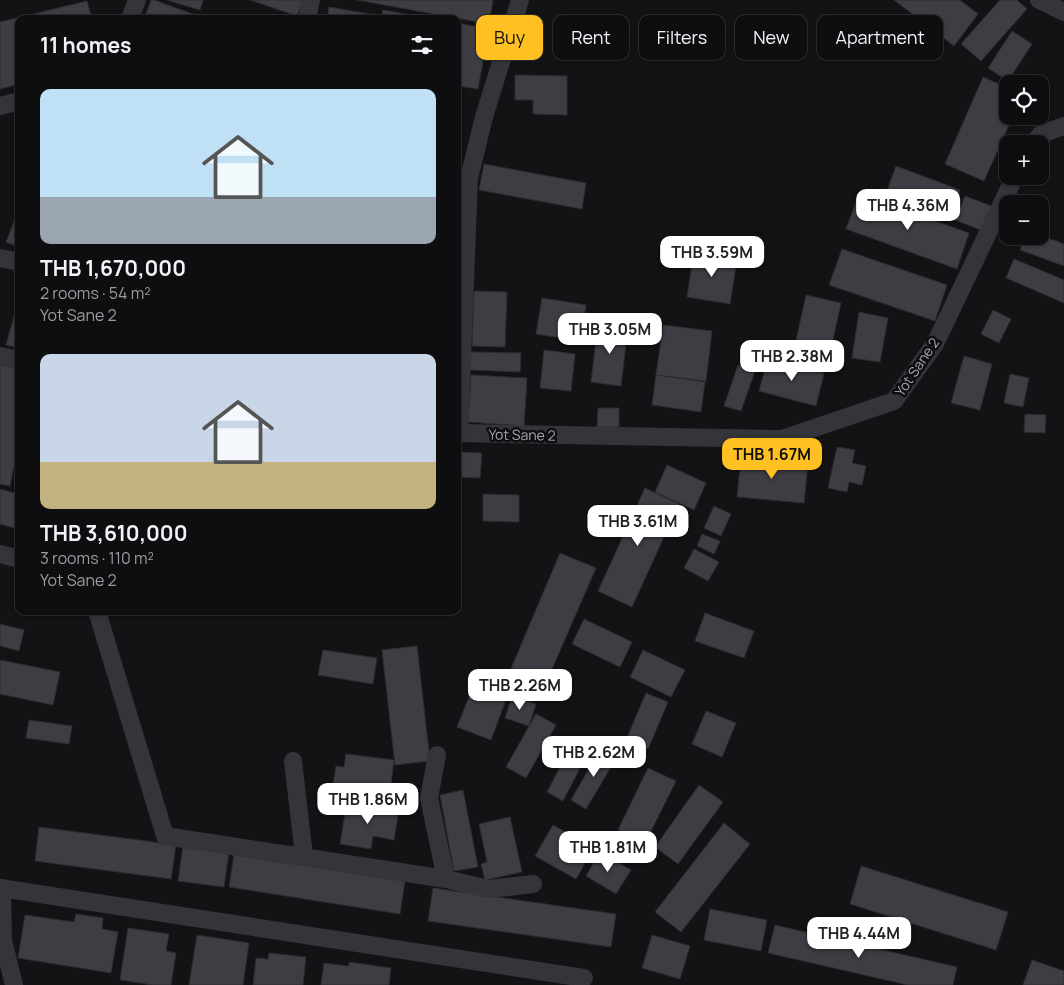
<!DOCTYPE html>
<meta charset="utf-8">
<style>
body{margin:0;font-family:Manrope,sans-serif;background:#171719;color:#f1f3f6;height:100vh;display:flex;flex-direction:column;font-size:19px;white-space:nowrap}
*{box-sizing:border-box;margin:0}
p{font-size:16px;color:#9b9c9f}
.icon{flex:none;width:28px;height:28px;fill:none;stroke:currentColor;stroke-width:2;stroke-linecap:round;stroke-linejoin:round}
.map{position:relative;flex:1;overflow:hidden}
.sheet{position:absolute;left:15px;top:15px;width:446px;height:600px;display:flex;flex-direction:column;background:#0e0e10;border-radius:10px;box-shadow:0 1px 4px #0004,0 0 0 1px #2e2e30}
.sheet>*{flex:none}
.guide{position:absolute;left:476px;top:15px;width:475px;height:45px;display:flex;gap:10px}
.tools{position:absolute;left:999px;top:75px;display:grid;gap:10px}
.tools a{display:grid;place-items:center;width:50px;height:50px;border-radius:10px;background:#0e0e10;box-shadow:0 1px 4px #0004,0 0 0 1px #2e2e30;font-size:25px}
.price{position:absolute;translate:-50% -42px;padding:0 11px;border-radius:10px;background:#fff;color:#222;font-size:16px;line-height:32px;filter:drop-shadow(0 1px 2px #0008)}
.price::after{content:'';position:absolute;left:50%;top:30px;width:15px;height:11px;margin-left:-8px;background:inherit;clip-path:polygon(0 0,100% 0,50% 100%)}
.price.active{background:#ffc121;color:#111}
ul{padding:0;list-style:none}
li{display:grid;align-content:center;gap:10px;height:265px;padding:0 25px}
li span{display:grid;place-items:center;height:155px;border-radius:10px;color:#555}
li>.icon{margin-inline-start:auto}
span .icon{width:90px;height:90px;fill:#fffc;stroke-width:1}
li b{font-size:21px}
h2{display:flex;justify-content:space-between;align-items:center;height:60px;padding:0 25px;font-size:21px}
.tag{padding:0 18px;border-radius:10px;background:#0e0e10;box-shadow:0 1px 4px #0004,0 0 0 1px #2e2e30;font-size:18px;line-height:45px}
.tag.active{background:#ffc121;color:#111}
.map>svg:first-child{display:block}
.building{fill:#3d3d43;stroke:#2d2d31}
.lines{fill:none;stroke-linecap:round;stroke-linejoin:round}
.street{stroke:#34353a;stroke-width:18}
.labels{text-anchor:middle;stroke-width:5;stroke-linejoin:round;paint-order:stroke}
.street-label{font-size:14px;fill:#a4a8b7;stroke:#0e0e10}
</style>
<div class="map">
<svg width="1064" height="985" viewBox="0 0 1064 985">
<rect width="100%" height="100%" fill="#131315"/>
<!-- building -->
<g class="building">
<polygon points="151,0 154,0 201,17 200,19 144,19"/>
<polygon points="167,0 203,0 200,10"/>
<polygon points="250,0 303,0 297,16"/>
<polygon points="357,0 493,0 489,24"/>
<polygon points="894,0 960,0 978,14 954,46"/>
<polygon points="1000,0 1017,0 1027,9 981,61 961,44"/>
<polygon points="87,1 92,19 19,19 19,84 0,89 0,22"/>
<polygon points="329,7 370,14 369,19 327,19"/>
<polygon points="383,10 428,18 428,19 381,19"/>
<polygon points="458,23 489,29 478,89 458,86"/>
<polygon points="1012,31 1032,44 1008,81 988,68"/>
<polygon points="515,75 567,76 567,115 533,114 533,100 515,100"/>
<polygon points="983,77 1008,88 1008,116 1013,116 984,181 945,164"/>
<polygon points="484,164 586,183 582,209 479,190"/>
<polygon points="896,166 960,190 948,220 885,196"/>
<polygon points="859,194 969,233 957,269 846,229"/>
<polygon points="965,196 991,206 981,230 955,220"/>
<polygon points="19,209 19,247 6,242"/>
<polygon points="1040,235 1064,244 1064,266 1020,250 1025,236"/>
<polygon points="842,249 947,285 935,321 829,285"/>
<polygon points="694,252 737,259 730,304 687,297"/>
<polygon points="1014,259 1064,280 1064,303 1006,278"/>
<polygon points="474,291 507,292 505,347 472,346"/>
<polygon points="806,295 841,303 827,367 792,359"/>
<polygon points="19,298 19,348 6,345"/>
<polygon points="542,298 586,305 581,341 536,334"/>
<polygon points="993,310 1011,319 999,343 981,334"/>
<polygon points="859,312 888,318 880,362 852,358"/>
<polygon points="598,324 628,327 621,386 591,382"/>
<polygon points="663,325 712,331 706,381 656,375"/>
<polygon points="544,350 575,354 571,391 540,388"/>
<polygon points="471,352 521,353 520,372 470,370"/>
<polygon points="964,356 992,364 980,410 951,403"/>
<polygon points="768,358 824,373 816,406 759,391"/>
<polygon points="0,365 19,368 19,438 10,486 0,484"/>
<polygon points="738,365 755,371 741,411 724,406"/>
<polygon points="1010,374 1029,378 1023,407 1004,403"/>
<polygon points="471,375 527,378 524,426 468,422"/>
<polygon points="656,375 705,382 701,412 652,405"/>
<polygon points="598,408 619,408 619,427 597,427"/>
<polygon points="1025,414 1046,415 1045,433 1024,432"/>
<polygon points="837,447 855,450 852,463 866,466 862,485 849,482 847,492 828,488"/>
<polygon points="458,452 482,453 480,478 458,477"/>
<polygon points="741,457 808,463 804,503 737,497"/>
<polygon points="667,465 706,483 694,510 655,492"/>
<polygon points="645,488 679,504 632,607 598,591"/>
<polygon points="0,489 19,494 19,513 14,528 0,524"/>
<polygon points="483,494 519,495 519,522 483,521"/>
<polygon points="714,506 731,514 721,536 704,528"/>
<polygon points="702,534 720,541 714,554 697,546"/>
<polygon points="694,549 719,562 708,581 684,568"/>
<polygon points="560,553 596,568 539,699 504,685"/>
<polygon points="705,613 754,631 744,658 695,641"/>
<polygon points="584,619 632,642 620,667 572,644"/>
<polygon points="0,624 24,630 19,651 0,646"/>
<polygon points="417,646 430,761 395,765 382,650"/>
<polygon points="323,650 377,658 373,684 318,675"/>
<polygon points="643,650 685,670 671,697 630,677"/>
<polygon points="0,660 60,672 53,705 0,694"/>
<polygon points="475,682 508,694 491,740 457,727"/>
<polygon points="646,693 668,702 648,749 626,740"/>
<polygon points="512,696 536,704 529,726 505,718"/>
<polygon points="706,711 736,723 722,757 692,744"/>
<polygon points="536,714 556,725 526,778 506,767"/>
<polygon points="29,720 72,726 69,744 26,738"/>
<polygon points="575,738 591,747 563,801 547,792"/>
<polygon points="601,748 617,757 586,809 571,800"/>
<polygon points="346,754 394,760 390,793 333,785 336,766 344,767"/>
<polygon points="648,768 676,781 645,843 618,830"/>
<polygon points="699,785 723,802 678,864 655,847"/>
<polygon points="463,790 478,867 454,871 440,795"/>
<polygon points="347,802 399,810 394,840 373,836 371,849 340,844"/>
<polygon points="510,817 522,872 485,880 481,864 487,862 479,824"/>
<polygon points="724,823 750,844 681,932 655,912"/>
<polygon points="553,825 594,848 576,879 535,856"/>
<polygon points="39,827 176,845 171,879 35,861"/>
<polygon points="183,846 229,852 224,887 178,881"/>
<polygon points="600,852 631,870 616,894 586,876"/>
<polygon points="234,854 405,881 400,914 229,887"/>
<polygon points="861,866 1008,912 996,950 850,904"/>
<polygon points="433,888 616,914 611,947 428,921"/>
<polygon points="710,909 767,920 761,951 704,940"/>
<polygon points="76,914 103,918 102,929 118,932 111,973 18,958 25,915 74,922"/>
<polygon points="775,925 957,967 953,985 908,985 768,953"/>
<polygon points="128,928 169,934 166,951 176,953 171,985 153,985 120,980"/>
<polygon points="197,935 249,943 243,985 189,985"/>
<polygon points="652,935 690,946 680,979 642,968"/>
<polygon points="269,953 306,957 303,985 253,985 256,958 268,959"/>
<polygon points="1032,960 1064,971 1064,985 1023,985"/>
<polygon points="349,962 391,968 389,985 321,985 324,963 349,966"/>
</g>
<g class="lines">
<!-- street -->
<g class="street">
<polyline points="1039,0 1064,12"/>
<polyline points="130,19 137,0"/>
<polyline points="307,19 311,0"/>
<polyline points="0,106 19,101"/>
<polyline points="1033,144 1041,134 1064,126"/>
<polyline points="0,258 19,262"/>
<polyline points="0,356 19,360"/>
<polyline points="458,433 782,439 894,401 935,344 1015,176"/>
<polyline points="459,434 469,178 484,117 520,0"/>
<polyline points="0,554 19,559"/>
<polyline points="97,611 165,836 446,879 489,889 533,884"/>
<polyline points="437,755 429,798 446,879"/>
<polyline points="293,761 304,856"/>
<polyline points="0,888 584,978"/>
<polyline points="2,888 3,940 14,985"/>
</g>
</g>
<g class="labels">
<!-- street labels -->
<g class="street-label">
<text transform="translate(917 367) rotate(-56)" y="5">Yot Sane 2</text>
<text transform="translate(522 435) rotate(1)" y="5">Yot Sane 2</text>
</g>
</g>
</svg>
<div class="tools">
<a><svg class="icon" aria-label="locate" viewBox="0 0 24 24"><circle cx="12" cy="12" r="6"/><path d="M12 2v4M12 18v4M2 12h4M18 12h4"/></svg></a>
<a>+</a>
<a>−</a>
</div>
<b class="price" style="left:908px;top:231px">THB 4.36M</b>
<b class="price" style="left:712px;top:278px">THB 3.59M</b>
<b class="price" style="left:610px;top:355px">THB 3.05M</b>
<b class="price" style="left:792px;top:382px">THB 2.38M</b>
<b class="price active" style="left:772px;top:480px">THB 1.67M</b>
<b class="price" style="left:638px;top:547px">THB 3.61M</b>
<b class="price" style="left:520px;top:711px">THB 2.26M</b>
<b class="price" style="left:594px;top:778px">THB 2.62M</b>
<b class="price" style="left:368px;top:825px">THB 1.86M</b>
<b class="price" style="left:608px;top:873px">THB 1.81M</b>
<b class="price" style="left:859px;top:959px">THB 4.44M</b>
<div class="guide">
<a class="tag active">Buy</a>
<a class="tag">Rent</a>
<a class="tag">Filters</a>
<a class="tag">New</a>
<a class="tag">Apartment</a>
</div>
<section class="sheet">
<h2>11 homes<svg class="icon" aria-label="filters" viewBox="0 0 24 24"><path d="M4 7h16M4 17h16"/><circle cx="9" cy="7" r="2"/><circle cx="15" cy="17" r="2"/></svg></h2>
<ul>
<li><span style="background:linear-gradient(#bfe0f5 70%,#9aa5b1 0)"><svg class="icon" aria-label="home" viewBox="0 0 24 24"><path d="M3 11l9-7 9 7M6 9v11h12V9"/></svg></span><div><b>THB 1,670,000</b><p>2 rooms · 54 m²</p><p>Yot Sane 2</p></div></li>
<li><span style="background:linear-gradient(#c9d6e8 70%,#c2b280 0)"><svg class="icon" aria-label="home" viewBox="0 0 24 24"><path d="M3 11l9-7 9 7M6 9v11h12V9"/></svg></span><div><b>THB 3,610,000</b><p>3 rooms · 110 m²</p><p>Yot Sane 2</p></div></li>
</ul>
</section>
</div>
